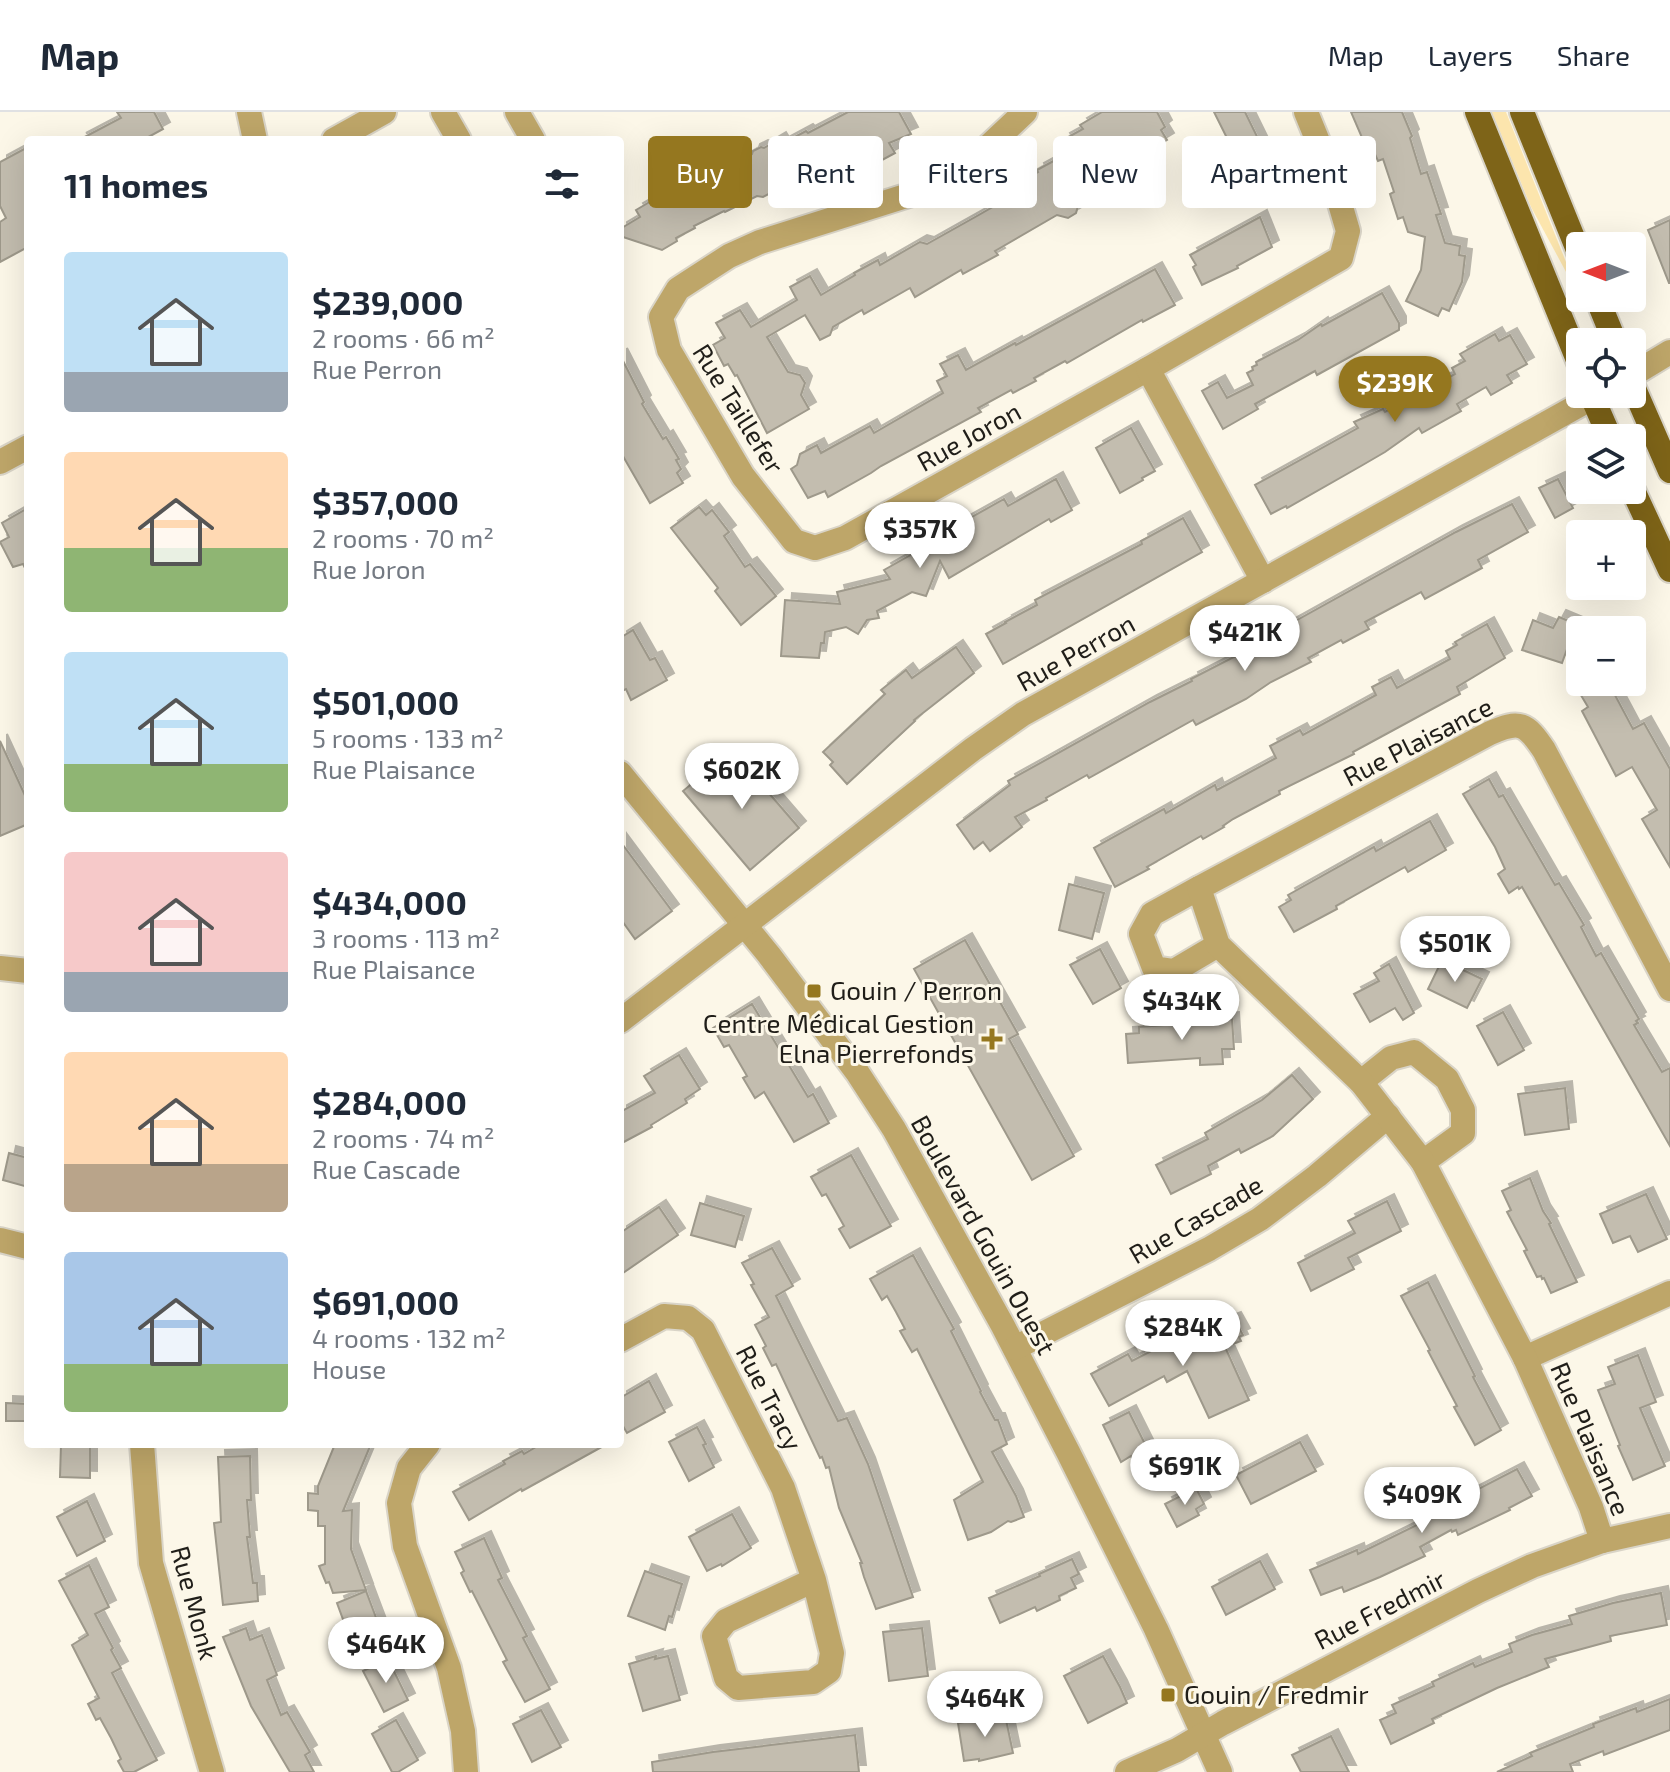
<!DOCTYPE html>
<meta charset="utf-8">
<style>
body{margin:0;font-family:"Exo 2",sans-serif;background:#f2f2f3;color:#1f2937;height:100vh;display:flex;flex-direction:column;font-size:30px;white-space:nowrap}
*{box-sizing:border-box;margin:0}
p{font-size:26px;color:#747a83}
.icon{flex:none;width:44px;height:44px;fill:none;stroke:currentColor;stroke-width:2;stroke-linecap:round;stroke-linejoin:round}
.map{position:relative;flex:1;overflow:hidden}
.sheet{position:absolute;left:24px;top:24px;width:600px;height:1312px;display:flex;flex-direction:column;background:#fff;border-radius:8px;box-shadow:0 8px 32px #0002}
.sheet>*{flex:none}
.banner{position:absolute;left:648px;top:24px;width:760px;height:72px;display:flex;gap:16px}
.needle{width:52px;rotate:270deg}
.buttons{position:absolute;left:1566px;top:120px;display:grid;gap:16px}
.buttons a{display:grid;place-items:center;width:80px;height:80px;border-radius:8px;background:#fff;box-shadow:0 8px 32px #0002;font-size:40px}
.price{position:absolute;translate:-50% -68px;padding:0 18px;border-radius:28px;background:#fff;color:#222;font-size:26px;line-height:52px;filter:drop-shadow(0 2px 4px #0008)}
.price::after{content:'';position:absolute;left:50%;top:48px;width:24px;height:18px;margin-left:-12px;background:inherit;clip-path:polygon(0 0,100% 0,50% 100%)}
.price.active{background:#95771f;color:#fff}
ul{padding:0;list-style:none}
li{display:flex;align-items:center;gap:24px;height:200px;padding:0 40px}
li span{display:grid;place-items:center;flex:none;width:224px;height:160px;border-radius:8px;color:#555}
li>.icon{margin-inline-start:auto}
span .icon{width:96px;height:96px;fill:#fffc;stroke-width:1}
li b{font-size:34px}
h2{display:flex;justify-content:space-between;align-items:center;height:96px;padding:0 40px;font-size:34px}
.tag{padding:0 28px;border-radius:8px;background:#fff;box-shadow:0 8px 32px #0002;font-size:28px;line-height:72px}
.tag.active{background:#95771f;color:#fff}
header{display:flex;align-items:center;gap:48px;box-sizing:border-box;height:112px;padding:0 40px;background:#fff;border-bottom:2px solid #e0e1e3}
header strong{font-size:38px}
nav{display:flex;gap:44px;margin-inline-start:auto;font-size:28px}
.map>svg:first-child{display:block}
.green{fill:#fce5ad}
.building{fill:#c3bdaf;stroke:#9e998b;stroke-width:2;filter:url(#shadow)}
.lines{fill:none;stroke-linecap:round;stroke-linejoin:round}
.minor-casing{stroke:#d9d4c7;stroke-width:28}
.major-casing{stroke:#d9d4c7;stroke-width:28}
.minor{stroke:#bea669;stroke-width:24}
.major{stroke:#7e6418;stroke-width:24}
.poi-dot{fill:#95771f;stroke:#fcf7e8;stroke-width:3}
.labels{text-anchor:middle;stroke-width:6;stroke-linejoin:round;paint-order:stroke}
.street-label{font-size:26px;fill:#201e19;stroke:#fcf7e8}
.poi-label{font-size:26px;fill:#201e19;stroke:#fcf7e8;text-anchor:start}
</style>
<header>
<strong>Map</strong>
<nav><a>Map</a><a>Layers</a><a>Share</a></nav>
</header>
<div class="map">
<svg width="1670" height="1660" viewBox="0 0 1670 1660">
<defs>
<filter id="shadow"><feDropShadow dx="7" dy="-7" stdDeviation="0" flood-color="#0004"/></filter>
</defs>
<rect width="100%" height="100%" fill="#fcf7e8"/>
<!-- green -->
<polygon class="green" points="1492,0 1506,0 1574,170 1572,171 1531,95"/>
<!-- building -->
<g class="building">
<polygon points="117,0 154,0 163,17 143,28 79,28 121,6"/>
<polygon points="848,0 899,0 911,22 889,31 895,41 873,53 867,43 838,59 835,53 825,58 824,56 781,78 780,76 763,85 757,84 725,100 724,99 694,114 695,116 676,126 677,129 662,138 620,124 620,117 640,105 636,98 670,78 672,81 721,53 724,58 752,42 753,39 761,35 764,36 779,27 782,32 806,19 808,21"/>
<polygon points="1102,0 1157,0 1165,15 1161,18 1167,28 1073,84 1078,94 1076,101 1068,106 1057,103 995,139 998,143 963,162 961,158 915,185 910,176 864,202 862,198 833,215 830,223 820,228 805,203 767,225 788,260 800,263 805,271 801,283 809,297 767,321 737,263 735,264 728,252 724,254 713,233 725,226 716,211 740,198 751,215 797,188 790,175 810,164 821,183 855,163 854,161 878,148 880,153 920,130 927,132 977,104 996,93 995,92 1005,86 1004,84 1030,69 1027,66 1038,60 1037,58 1070,40 1063,28 1083,17 1080,13"/>
<polygon points="1214,0 1245,0 1268,47 1258,52 1265,65 1245,58 1234,64 1227,51 1223,50 1215,35 1228,28"/>
<polygon points="1351,0 1402,0 1412,24 1410,26 1421,62 1427,60 1441,102 1436,103 1445,131 1460,134 1459,143 1465,144 1462,170 1449,199 1442,196 1438,204 1406,189 1421,158 1425,125 1408,120 1403,105 1398,107 1390,82 1394,80 1383,47 1378,49 1374,40 1369,42"/>
<polygon points="28,35 28,135 0,150 0,110 6,106 0,94 0,50"/>
<polygon points="1260,105 1272,135 1237,154 1238,156 1202,173 1193,155 1196,153 1190,143"/>
<polygon points="1670,108 1670,171 1669,171 1648,118"/>
<polygon points="1155,157 1175,193 1143,210 1142,208 1067,251 1065,249 1034,266 1036,269 1013,281 1011,278 978,296 981,300 881,354 871,361 828,385 825,379 808,386 791,357 797,353 800,342 817,333 821,341 870,314 874,321 943,281 937,269 947,264 940,252 958,243 966,258 1015,231 1016,233"/>
<polygon points="1382,181 1399,211 1399,218 1317,263 1315,259 1255,292 1258,297 1223,317 1202,279 1218,270 1227,286 1253,273 1247,261 1253,258 1252,255 1257,253 1256,250 1298,228 1321,212 1322,214"/>
<polygon points="1495,222 1499,229 1510,223 1527,252 1507,263 1512,271 1491,283 1486,275 1457,292 1461,299 1422,321 1419,316 1385,340 1361,354 1287,396 1286,394 1271,402 1255,373 1358,316 1354,310 1383,297 1385,300 1455,262 1452,256 1465,249 1460,242"/>
<polygon points="620,243 644,290 642,292 663,327 666,325 679,347 676,348 681,357 677,361 683,371 650,391 620,339"/>
<polygon points="1131,316 1155,359 1142,366 1143,368 1120,381 1096,336"/>
<polygon points="1056,367 1072,398 1051,410 1049,407 949,466 940,449 926,484 912,480 877,499 879,506 867,508 858,522 846,515 825,520 824,531 821,531 819,546 781,544 785,488 840,492 837,480 890,467 884,458 930,432 929,429 1004,387 1008,394"/>
<polygon points="1558,367 1573,396 1555,406 1539,376"/>
<polygon points="1512,392 1528,420 1478,448 1482,456 1425,487 1421,480 1365,510 1369,517 1343,531 1341,528 1308,546 1311,550 1271,570 1246,587 1196,613 1193,608 1089,666 1087,663 1046,686 1047,688 1015,705 1022,715 990,739 983,730 974,737 957,713 1010,673 1008,669 1150,590 1192,569 1191,567 1292,515 1290,512 1456,420"/>
<polygon points="699,395 706,403 712,398 729,420 724,424 745,455 750,452 776,484 741,513 715,479 718,476 671,416"/>
<polygon points="28,396 28,462 23,452 13,455 0,430 9,425 2,411"/>
<polygon points="1183,406 1202,440 1003,552 986,522 1006,511 1005,510 1037,493 1035,488 1142,432 1141,429"/>
<polygon points="1559,505 1576,512 1562,551 1522,538 1533,508 1553,516"/>
<polygon points="1487,512 1505,546 1457,575 1460,582 1353,640 1354,642 1279,679 1280,682 1233,707 1223,714 1224,715 1203,727 1201,724 1147,755 1149,757 1115,775 1094,736 1164,697 1166,701 1215,673 1217,678 1276,646 1270,634 1300,618 1303,623 1376,583 1372,575 1391,565 1397,576 1450,547 1446,539 1457,533 1455,530"/>
<polygon points="633,518 650,548 655,546 667,568 631,588 626,577 620,580 620,526"/>
<polygon points="956,535 974,561 914,608 915,609 847,672 830,653 833,650 823,640 885,582 881,578 906,558 912,566"/>
<polygon points="1598,570 1608,570 1633,617 1644,611 1670,657 1670,755 1642,707 1657,698 1632,655 1616,664 1582,599 1588,595 1579,580"/>
<polygon points="0,629 28,690 28,712 0,724"/>
<polygon points="736,643 799,716 750,758 683,679 708,658 713,663"/>
<polygon points="1489,667 1499,685 1503,683 1555,773 1559,771 1584,813 1581,815 1596,844 1601,841 1639,907 1636,909 1638,911 1634,913 1662,960 1670,956 1670,1034 1522,775 1519,777 1518,775 1509,781 1498,762 1505,757 1495,735 1463,682"/>
<polygon points="1430,709 1446,738 1408,760 1405,755 1336,794 1337,797 1294,820 1279,795 1291,788 1288,783 1374,735 1376,739"/>
<polygon points="620,729 672,799 635,827 620,806"/>
<polygon points="1069,772 1104,781 1092,827 1059,818"/>
<polygon points="965,828 1018,922 1009,927 1074,1044 1032,1068 914,857"/>
<polygon points="1100,837 1121,876 1093,892 1070,853"/>
<polygon points="1442,848 1482,867 1467,896 1428,877"/>
<polygon points="1389,852 1414,901 1403,908 1395,896 1370,910 1354,882 1379,869 1374,861"/>
<polygon points="752,892 808,985 813,982 829,1011 794,1030 764,980 755,986 743,966 747,964 729,933 724,935 713,916"/>
<polygon points="1503,900 1524,938 1498,953 1477,914"/>
<polygon points="1218,905 1218,908 1232,907 1234,937 1222,937 1223,952 1200,953 1200,946 1128,951 1126,922 1139,921 1139,915 1189,911 1188,907"/>
<polygon points="679,943 700,977 685,987 687,991 651,1013 652,1015 620,1032 620,1000 655,981 644,964"/>
<polygon points="1292,963 1313,987 1273,1024 1241,1041 1239,1037 1208,1054 1211,1062 1171,1082 1156,1053 1208,1027 1205,1021 1262,988"/>
<polygon points="1565,976 1569,1017 1525,1023 1518,982"/>
<polygon points="9,1041 28,1046 28,1075 3,1068"/>
<polygon points="851,1043 891,1114 850,1136 839,1117 844,1114 826,1082 822,1084 811,1065"/>
<polygon points="1530,1066 1543,1099 1551,1111 1549,1112 1577,1170 1551,1181 1544,1166 1542,1167 1541,1164 1537,1165 1524,1139 1527,1138 1507,1100 1511,1098 1502,1079"/>
<polygon points="1646,1082 1667,1127 1638,1140 1630,1124 1613,1131 1600,1102"/>
<polygon points="1387,1089 1401,1119 1348,1146 1354,1157 1311,1179 1298,1151 1355,1121 1348,1109"/>
<polygon points="700,1091 744,1104 735,1135 691,1123"/>
<polygon points="659,1095 678,1123 620,1163 620,1121"/>
<polygon points="772,1136 793,1174 776,1184 838,1309 847,1306 868,1352 913,1485 876,1497 864,1465 860,1451 862,1451 839,1396 829,1355 826,1356 822,1345 820,1346 776,1252 772,1254 763,1236 766,1234 755,1213 769,1205 751,1173 754,1172 742,1151"/>
<polygon points="913,1143 954,1217 951,1219 981,1279 980,1280 995,1308 998,1308 1007,1332 992,1340 1016,1384 1024,1405 1011,1410 1008,1409 991,1420 968,1428 954,1388 983,1370 917,1237 912,1240 900,1219 905,1217 896,1200 887,1184 882,1188 870,1167"/>
<polygon points="1428,1170 1475,1264 1473,1265 1501,1318 1475,1333 1454,1295 1457,1294 1428,1239 1430,1238 1401,1184"/>
<polygon points="1218,1205 1221,1212 1234,1207 1243,1223 1239,1225 1241,1229 1225,1235 1249,1288 1209,1306 1187,1259 1167,1270 1164,1264 1109,1294 1091,1262 1128,1242 1132,1249 1163,1233 1199,1220 1196,1213"/>
<polygon points="1638,1243 1656,1290 1640,1296 1665,1354 1633,1368 1618,1334 1620,1333 1598,1278 1615,1272 1608,1255"/>
<polygon points="649,1269 665,1300 627,1321 620,1309 620,1286"/>
<polygon points="6,1291 28,1292 28,1309 6,1309"/>
<polygon points="1129,1300 1149,1340 1133,1348 1131,1344 1121,1350 1103,1313"/>
<polygon points="697,1315 706,1332 703,1333 714,1355 689,1369 669,1330"/>
<polygon points="1300,1330 1316,1359 1251,1392 1236,1363"/>
<polygon points="61,1332 90,1332 90,1366 60,1365"/>
<polygon points="335,1332 371,1332 343,1399 352,1398 351,1437 366,1478 333,1481 329,1470 326,1471 319,1454 325,1452 325,1414 318,1414 318,1399 308,1398 308,1381 318,1382 318,1374"/>
<polygon points="541,1332 607,1332 522,1379 521,1377 469,1408 453,1380 505,1352 503,1349 522,1339 524,1342"/>
<polygon points="250,1344 251,1388 247,1388 250,1425 247,1425 253,1471 257,1471 258,1489 223,1493 214,1411 221,1410 218,1345"/>
<polygon points="1517,1357 1532,1384 1509,1396 1510,1398 1458,1423 1456,1418 1452,1420 1451,1418 1420,1435 1425,1444 1380,1465 1344,1480 1342,1475 1321,1483 1310,1458 1357,1438 1358,1442 1427,1408 1424,1401 1468,1380 1469,1382"/>
<polygon points="1196,1376 1204,1392 1196,1397 1199,1403 1177,1415 1165,1392"/>
<polygon points="87,1389 105,1429 77,1444 57,1405"/>
<polygon points="732,1402 751,1436 722,1454 721,1452 707,1459 689,1425"/>
<polygon points="484,1426 502,1466 498,1468 527,1524 523,1526 550,1577 525,1590 503,1550 507,1548 472,1479 470,1480 461,1461 464,1459 455,1440"/>
<polygon points="1072,1447 1079,1462 1071,1466 1076,1476 1059,1484 1060,1488 1037,1499 1035,1495 1000,1511 989,1486 1040,1464 1039,1462"/>
<polygon points="1260,1449 1275,1477 1226,1503 1212,1475"/>
<polygon points="89,1453 109,1495 95,1502 113,1536 111,1538 121,1556 112,1561 157,1648 134,1660 124,1660 118,1649 121,1647 111,1626 100,1606 96,1608 88,1592 99,1586 72,1533 88,1523 59,1469"/>
<polygon points="645,1459 682,1472 672,1505 669,1504 665,1518 628,1504"/>
<polygon points="366,1479 381,1519 348,1531 342,1514 345,1513 337,1491"/>
<polygon points="1661,1481 1667,1513 1610,1524 1611,1529 1545,1547 1549,1555 1497,1576 1432,1607 1434,1611 1391,1632 1380,1608 1396,1601 1392,1593 1434,1574 1432,1570 1473,1551 1475,1555 1512,1540 1509,1532 1532,1523 1572,1512 1569,1504 1613,1491"/>
<polygon points="246,1516 250,1528 262,1523 277,1563 267,1568 281,1603 287,1600 310,1640 305,1643 314,1660 290,1660 251,1594 223,1525"/>
<polygon points="922,1516 928,1564 889,1569 883,1520"/>
<polygon points="656,1544 655,1547 668,1544 680,1588 643,1599 629,1552"/>
<polygon points="1103,1544 1120,1575 1127,1591 1088,1611 1064,1564"/>
<polygon points="388,1547 408,1588 384,1600 363,1559"/>
<polygon points="1670,1587 1670,1618 1604,1643 1603,1639 1570,1652 1573,1660 1497,1660 1532,1644 1530,1641 1594,1615 1593,1612 1636,1596 1637,1600"/>
<polygon points="541,1598 561,1635 532,1650 513,1612"/>
<polygon points="1005,1603 1013,1641 979,1649 979,1647 964,1649 958,1611"/>
<polygon points="396,1608 418,1648 398,1660 392,1660 372,1622"/>
<polygon points="855,1623 859,1660 653,1660 652,1650 713,1640"/>
<polygon points="1331,1624 1349,1660 1301,1660 1292,1643"/>
</g>
<g class="lines">
<defs>
<g id="minor">
<polyline points="249,0 255,28"/>
<polyline points="443,0 459,28"/>
<polyline points="517,0 533,28"/>
<polyline points="1025,0 958,63 928,77 760,130 729,144 678,177 661,205 669,238 743,364 794,429 815,436 845,426 1148,257 1341,146 1348,119 1332,64 1306,0"/>
<polyline points="334,28 384,0"/>
<polyline points="1148,257 1263,469"/>
<polyline points="1632,263 1670,240"/>
<polyline points="0,350 28,335"/>
<polyline points="620,661 769,843 857,960 894,1017 1003,1214 1068,1340 1156,1517 1220,1660"/>
<polyline points="1199,776 1152,802 1141,822 1154,856 1174,859 1218,833"/>
<polyline points="0,856 28,859"/>
<polyline points="620,909 973,637 1023,602 1599,282"/>
<polyline points="1361,970 1391,946 1414,940 1447,967 1463,998 1463,1021 1423,1050"/>
<polyline points="0,1128 28,1135"/>
<polyline points="620,1228 664,1204 688,1206 703,1218 783,1376 814,1468 832,1541 829,1559 813,1570 738,1576 726,1566 714,1524 726,1509 814,1468"/>
<polyline points="1015,1236 1209,1137 1260,1107 1317,1064 1388,1004"/>
<polyline points="1525,1246 1670,1181"/>
<polyline points="142,1332 151,1451 212,1660"/>
<polyline points="428,1332 409,1356 399,1391 405,1434 449,1556 463,1619 466,1660"/>
<path d="M 1602,1429 L 1591,1395 L 1525,1246 L 1423,1050 L 1361,970 L 1218,833 L 1199,776 L 1490,621 C 1520,608 1526,611 1544,638 L 1670,877"/>
<polyline points="1127,1660 1177,1638 1223,1611 1478,1479 1532,1454 1602,1429 1670,1414"/>
</g>
<g id="major">
<polyline points="1477,0 1580,253"/>
<polyline points="1522,0 1580,143"/>
<polyline points="1597,186 1615,230"/>
<polyline points="1632,272 1670,359"/>
<polyline points="1591,282 1610,326"/>
<polyline points="1632,376 1670,458"/>
</g>
</defs>
<!-- minor casing -->
<use href="#minor" class="minor-casing"/>
<!-- major casing -->
<use href="#major" class="major-casing"/>
<!-- minor -->
<use href="#minor" class="minor"/>
<!-- major -->
<use href="#major" class="major"/>
</g>
<!-- markers -->
<g class="poi-dot">
<rect x="806" y="871" width="16" height="16" rx="4"/>
<path d="M988 915h8v8h8v8h-8v8h-8v-8h-8v-8h8z"/>
<rect x="1160" y="1575" width="16" height="16" rx="4"/>
</g>
<g class="labels">
<!-- street labels -->
<g class="street-label">
<text transform="translate(738 297) rotate(58)" y="9">Rue Taillefer</text>
<text transform="translate(969 325) rotate(-29)" y="9">Rue Joron</text>
<text transform="translate(1076 541) rotate(-29)" y="9">Rue Perron</text>
<text transform="translate(1418 630) rotate(-27)" y="9">Rue Plaisance</text>
<text transform="translate(1196 1108) rotate(-30)" y="9">Rue Cascade</text>
<text transform="translate(983 1123) rotate(61)" y="9">Boulevard Gouin Ouest</text>
<text transform="translate(769 1286) rotate(63)" y="9">Rue Tracy</text>
<text transform="translate(1590 1327) rotate(67)" y="9">Rue Plaisance</text>
<text transform="translate(194 1491) rotate(75)" y="9">Rue Monk</text>
<text transform="translate(1380 1498) rotate(-27)" y="9">Rue Fredmir</text>
</g>
<!-- poi labels -->
<g class="poi-label">
<text x="830" y="888">Gouin / Perron</text>
<text x="974" y="921" text-anchor="end">Centre Médical Gestion<tspan x="974" dy="30">Elna Pierrefonds</tspan></text>
<text x="1184" y="1592">Gouin / Fredmir</text>
</g>
</g>
</svg>
<div class="buttons">
<a><svg class="needle" viewBox="-14 -14 28 28"><path d="M0-13l5 13h-10z" fill="#e53935"/><path d="M0 13l5-13h-10z" fill="#747a83"/></svg></a>
<a><svg class="icon" aria-label="locate" viewBox="0 0 24 24"><circle cx="12" cy="12" r="6"/><path d="M12 2v4M12 18v4M2 12h4M18 12h4"/></svg></a>
<a><svg class="icon" aria-label="layers" viewBox="0 0 24 24"><path d="M12 4l9 5-9 5-9-5zM3 14l9 5 9-5"/></svg></a>
<a>+</a>
<a>−</a>
</div>
<b class="price active" style="left:1395px;top:312px">$239K</b>
<b class="price" style="left:920px;top:458px">$357K</b>
<b class="price" style="left:1245px;top:561px">$421K</b>
<b class="price" style="left:742px;top:699px">$602K</b>
<b class="price" style="left:1455px;top:872px">$501K</b>
<b class="price" style="left:1182px;top:930px">$434K</b>
<b class="price" style="left:1183px;top:1256px">$284K</b>
<b class="price" style="left:1185px;top:1395px">$691K</b>
<b class="price" style="left:1422px;top:1423px">$409K</b>
<b class="price" style="left:386px;top:1573px">$464K</b>
<b class="price" style="left:985px;top:1627px">$464K</b>
<div class="banner">
<a class="tag active">Buy</a>
<a class="tag">Rent</a>
<a class="tag">Filters</a>
<a class="tag">New</a>
<a class="tag">Apartment</a>
</div>
<section class="sheet">
<h2>11 homes<svg class="icon" aria-label="filters" viewBox="0 0 24 24"><path d="M4 7h16M4 17h16"/><circle cx="9" cy="7" r="2"/><circle cx="15" cy="17" r="2"/></svg></h2>
<ul>
<li><span style="background:linear-gradient(#bfe0f5 75%,#9aa5b1 0)"><svg class="icon" aria-label="home" viewBox="0 0 24 24"><path d="M3 11l9-7 9 7M6 9v11h12V9"/></svg></span><div><b>$239,000</b><p>2 rooms · 66 m²</p><p>Rue Perron</p></div></li>
<li><span style="background:linear-gradient(#ffd9b3 60%,#8fb573 0)"><svg class="icon" aria-label="home" viewBox="0 0 24 24"><path d="M3 11l9-7 9 7M6 9v11h12V9"/></svg></span><div><b>$357,000</b><p>2 rooms · 70 m²</p><p>Rue Joron</p></div></li>
<li><span style="background:linear-gradient(#bfe0f5 70%,#8fb573 0)"><svg class="icon" aria-label="home" viewBox="0 0 24 24"><path d="M3 11l9-7 9 7M6 9v11h12V9"/></svg></span><div><b>$501,000</b><p>5 rooms · 133 m²</p><p>Rue Plaisance</p></div></li>
<li><span style="background:linear-gradient(#f6c9c9 75%,#9aa5b1 0)"><svg class="icon" aria-label="home" viewBox="0 0 24 24"><path d="M3 11l9-7 9 7M6 9v11h12V9"/></svg></span><div><b>$434,000</b><p>3 rooms · 113 m²</p><p>Rue Plaisance</p></div></li>
<li><span style="background:linear-gradient(#ffd9b3 70%,#b9a48a 0)"><svg class="icon" aria-label="home" viewBox="0 0 24 24"><path d="M3 11l9-7 9 7M6 9v11h12V9"/></svg></span><div><b>$284,000</b><p>2 rooms · 74 m²</p><p>Rue Cascade</p></div></li>
<li><span style="background:linear-gradient(#a9c7e8 70%,#8fb573 0)"><svg class="icon" aria-label="home" viewBox="0 0 24 24"><path d="M3 11l9-7 9 7M6 9v11h12V9"/></svg></span><div><b>$691,000</b><p>4 rooms · 132 m²</p><p>House</p></div></li>
</ul>
</section>
</div>
